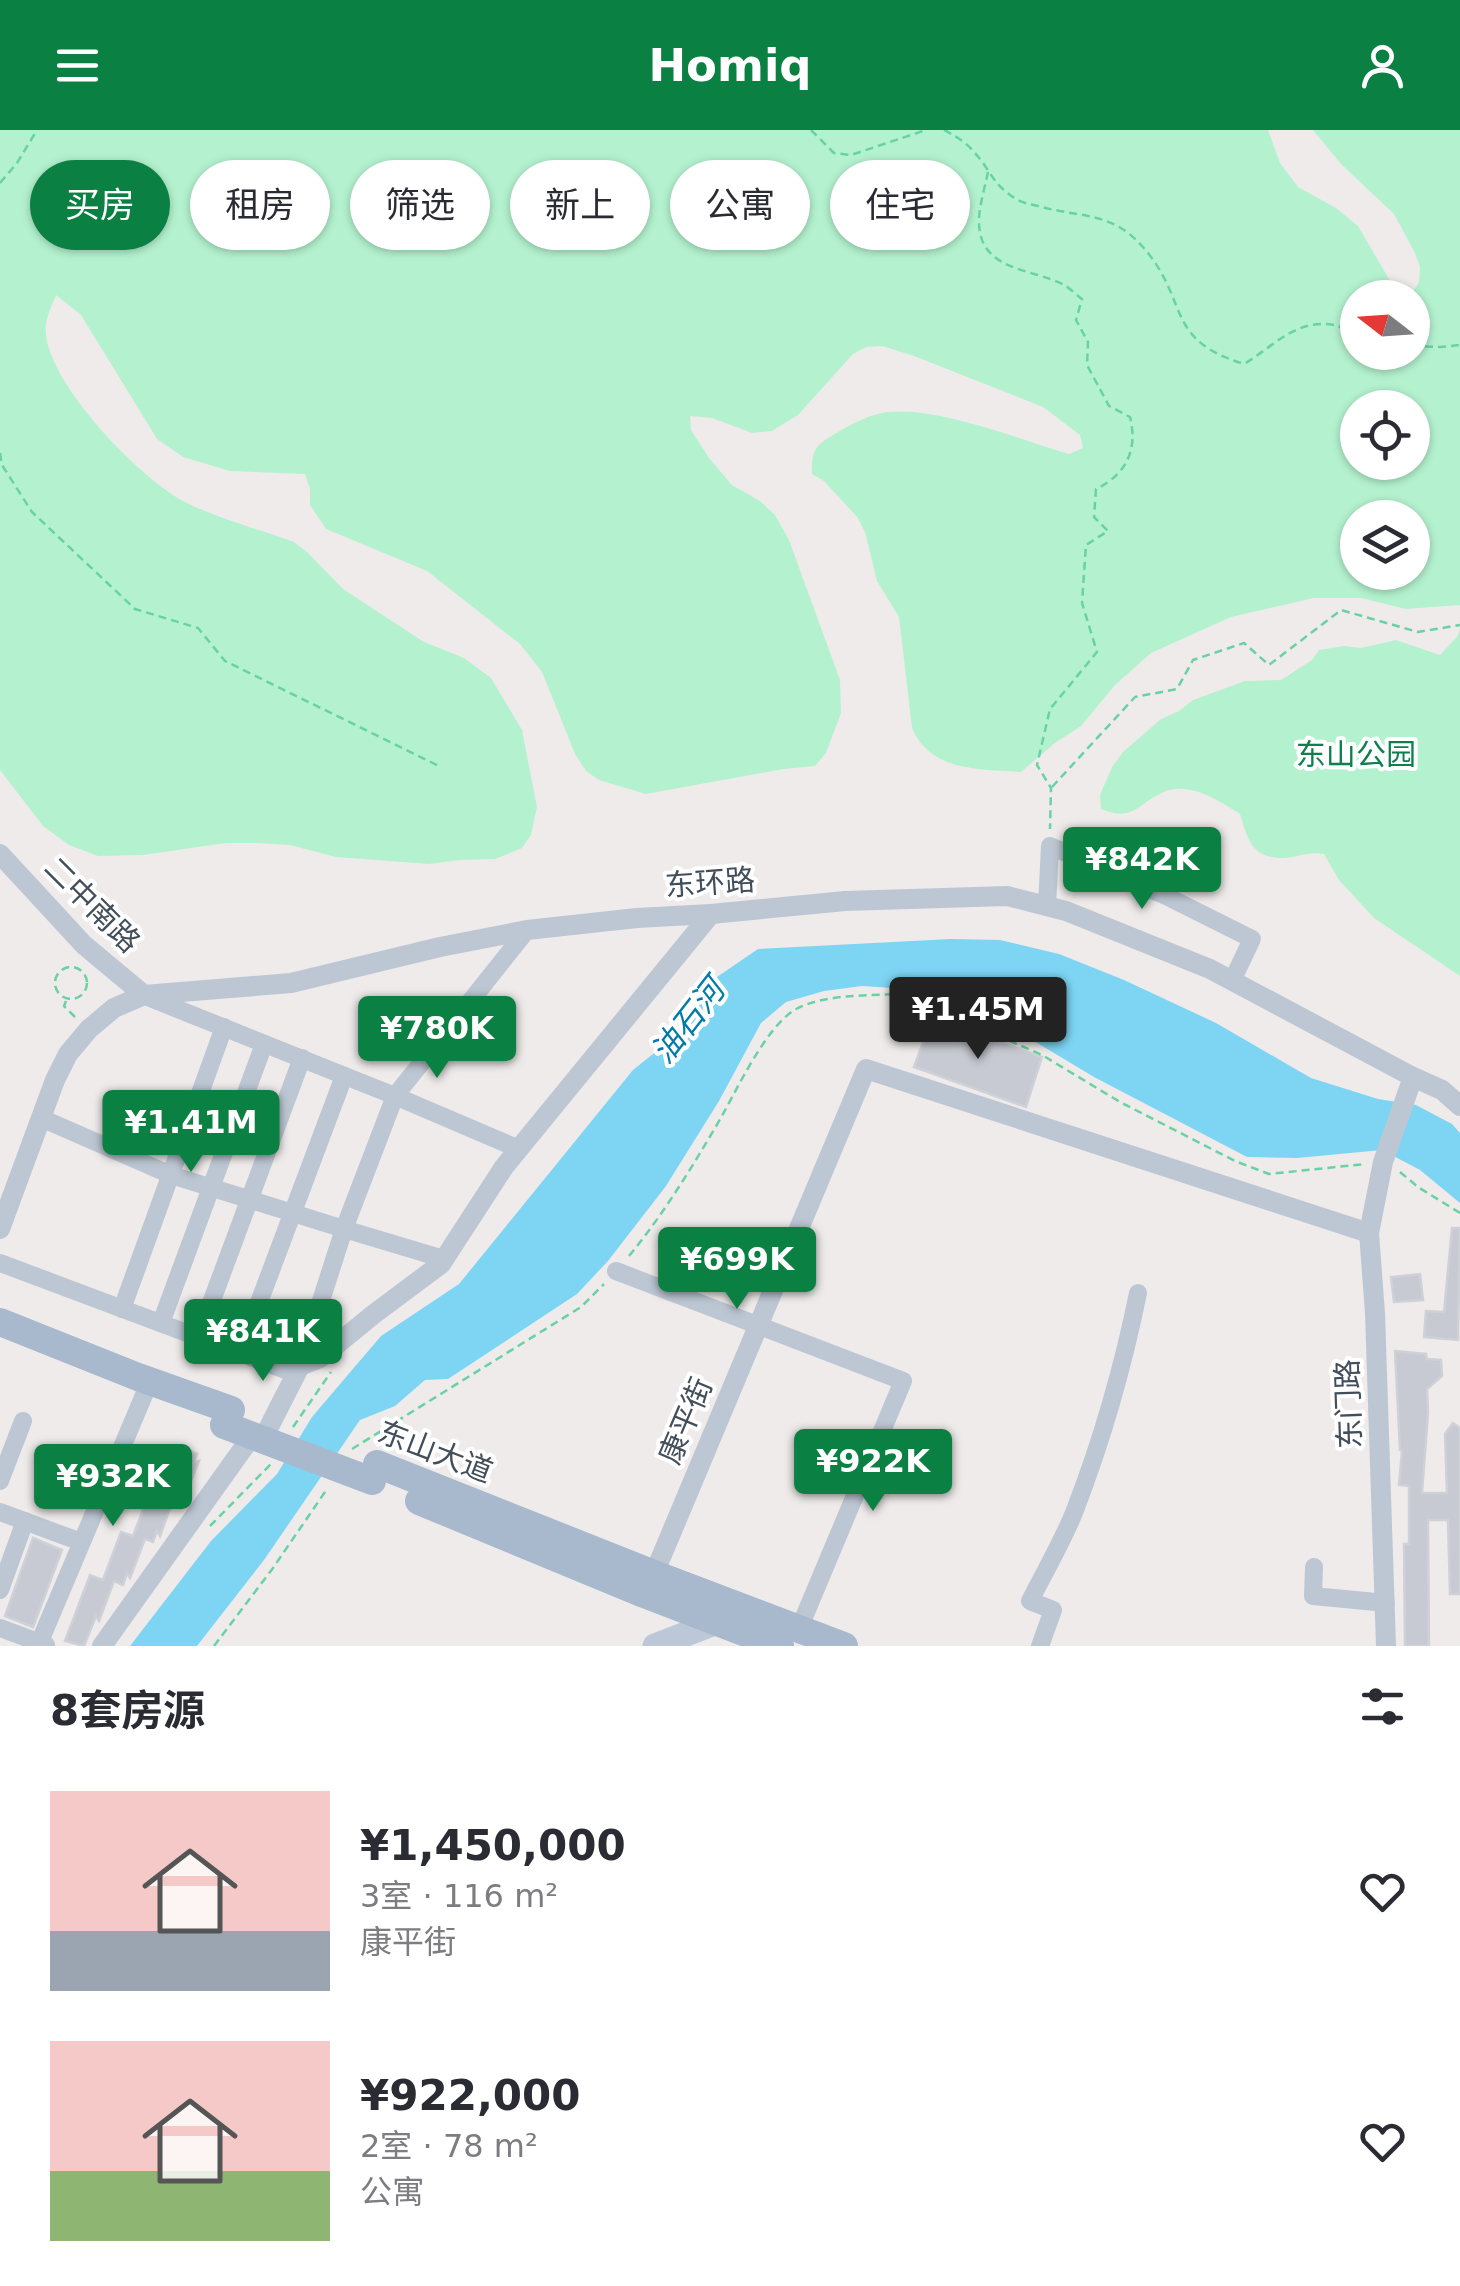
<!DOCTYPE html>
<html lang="zh">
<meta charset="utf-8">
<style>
body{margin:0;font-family:"DejaVu Sans","Noto Sans SC",sans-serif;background:#f7f7f7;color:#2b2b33;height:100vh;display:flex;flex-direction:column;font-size:38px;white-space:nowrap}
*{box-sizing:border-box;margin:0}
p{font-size:32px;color:#7c7c81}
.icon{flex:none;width:55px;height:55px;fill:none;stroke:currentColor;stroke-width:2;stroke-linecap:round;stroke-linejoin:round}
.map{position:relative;height:1516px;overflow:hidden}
.drawer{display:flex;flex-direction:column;background:#fff;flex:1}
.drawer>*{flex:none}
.banner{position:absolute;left:30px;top:30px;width:1400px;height:90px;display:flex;gap:20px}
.needle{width:65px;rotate:287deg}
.tools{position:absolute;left:1340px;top:150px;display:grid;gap:20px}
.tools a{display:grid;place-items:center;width:90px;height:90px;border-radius:50%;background:#fff;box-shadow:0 2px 8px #0004;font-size:50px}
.price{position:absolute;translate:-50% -85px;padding:0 22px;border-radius:10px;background:#0b8043;color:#fff;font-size:32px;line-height:65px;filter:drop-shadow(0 2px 5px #0008)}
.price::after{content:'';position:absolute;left:50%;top:60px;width:30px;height:22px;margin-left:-15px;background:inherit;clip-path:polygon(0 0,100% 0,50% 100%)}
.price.on{background:#222;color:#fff}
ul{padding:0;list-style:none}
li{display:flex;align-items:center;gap:30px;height:250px;padding:0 50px}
li span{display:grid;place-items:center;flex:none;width:280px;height:200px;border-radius:0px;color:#555}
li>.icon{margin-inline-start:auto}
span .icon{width:120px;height:120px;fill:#fffc;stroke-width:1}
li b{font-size:42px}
h2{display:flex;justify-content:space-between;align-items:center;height:120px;padding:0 50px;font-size:42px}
.chip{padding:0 35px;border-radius:45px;background:#fff;box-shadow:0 2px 8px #0004;font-size:35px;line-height:90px}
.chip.on{background:#0b8043;color:#fff}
header{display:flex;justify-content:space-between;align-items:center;height:130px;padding:0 50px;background:#0b8043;color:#fff;font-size:45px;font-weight:700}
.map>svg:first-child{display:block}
.green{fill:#b4f2cf;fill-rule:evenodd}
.water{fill:#7dd5f3}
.building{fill:#c7cad2;stroke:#cfd1d8;stroke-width:2.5}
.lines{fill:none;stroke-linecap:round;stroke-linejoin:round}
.path{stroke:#69d2a4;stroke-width:2.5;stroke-dasharray:8 5;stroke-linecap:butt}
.minor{stroke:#bdc7d3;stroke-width:18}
.tertiary{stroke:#bdc7d3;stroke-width:20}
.secondary{stroke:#bcc8d7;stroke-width:25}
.primary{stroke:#a8b9ce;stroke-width:28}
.primary-bridge{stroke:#a8b9ce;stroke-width:28}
.labels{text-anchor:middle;stroke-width:8;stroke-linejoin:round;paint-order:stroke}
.park-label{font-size:30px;fill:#0e804d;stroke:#fff}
.street-label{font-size:30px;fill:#424e5a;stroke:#fff}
.water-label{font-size:32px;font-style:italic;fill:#017ca8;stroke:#fff}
</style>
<header><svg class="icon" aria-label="menu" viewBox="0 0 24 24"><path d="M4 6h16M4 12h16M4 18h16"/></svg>Homiq<svg class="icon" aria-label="person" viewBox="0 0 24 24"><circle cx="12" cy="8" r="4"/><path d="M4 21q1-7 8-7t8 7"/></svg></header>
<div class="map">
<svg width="1460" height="1516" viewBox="0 0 1460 1516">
<rect width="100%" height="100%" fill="#efebeb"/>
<!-- green -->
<g class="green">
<path d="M 0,0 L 1268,0 L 1280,33 L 1298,57 L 1336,78 L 1358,96 L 1396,161 L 1411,165 L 1419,152 L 1420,137 L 1415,123 L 1394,84 L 1341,34 L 1313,0 L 1460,0 L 1460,475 L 1406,479 L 1361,468 L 1314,468 L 1231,487 L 1151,523 L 1115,555 L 1081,596 L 1055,613 L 1021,642 C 979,639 931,642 912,598 L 899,487 L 877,451 L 865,402 L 858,388 L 824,351 L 812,344 C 811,318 817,314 838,302 C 853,293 871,284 888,282 C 939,277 1019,309 1069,324 L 1083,318 L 1080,305 L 1043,277 L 914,226 L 882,216 L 866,217 L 853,224 L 798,285 L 772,301 L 752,303 L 712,288 L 690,286 L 691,300 L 709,328 L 732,355 L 760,371 L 775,385 L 789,410 L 840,550 L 841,583 L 826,623 L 815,636 L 784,639 L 646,664 L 599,650 L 586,641 L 575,624 L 542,542 L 520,514 L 427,441 L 326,399 L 310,375 L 310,359 L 305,344 L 230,341 L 183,327 L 157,309 L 81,185 L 56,165 C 53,173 47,185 46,194 C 39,246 141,350 185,372 C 219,389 258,399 294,412 L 307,422 L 343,459 L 424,512 L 464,528 L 491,548 L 522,600 L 537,677 L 531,705 L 522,718 L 495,729 L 460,730 L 429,734 L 336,727 L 290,715 L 258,713 L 226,713 L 143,725 L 98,726 L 69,715 L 43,696 L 0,640 ZM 1358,168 L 1412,168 L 1412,222 L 1358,222 ZM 1358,278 L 1412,278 L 1412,332 L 1358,332 ZM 1358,388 L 1412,388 L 1412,442 L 1358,442 Z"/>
<path d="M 1460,499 L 1460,846 L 1374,788 L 1339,750 L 1324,724 C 1306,721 1298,728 1282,728 C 1251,728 1247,707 1240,684 C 1220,671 1191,652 1166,661 C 1138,672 1135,693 1101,679 L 1100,665 L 1112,637 L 1123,622 L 1161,589 L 1179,581 L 1193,570 L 1245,551 L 1281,550 L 1312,530 L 1319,520 L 1344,516 L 1361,518 L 1396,510 L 1440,525 L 1457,507 Z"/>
</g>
<!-- water -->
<polygon class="water" points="951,809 1000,810 1059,824 1124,850 1216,893 1311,948 1378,969 1416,975 1452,994 1460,1003 1460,1073 1420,1040 1382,1020 1297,1028 1247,1027 1094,947 1019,902 966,879 912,871 908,859 862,856 824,861 786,872 761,893 719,971 666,1056 608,1131 577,1164 448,1249 425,1250 395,1276 360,1290 264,1430 197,1516 130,1516 211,1411 277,1344 312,1287 381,1206 459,1154 633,940 673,908 717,847 758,819"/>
<!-- building -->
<g class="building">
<polygon points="932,887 1042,927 1026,977 914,937"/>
<polygon points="1452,1098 1460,1098 1458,1210 1424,1207 1426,1181 1444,1182"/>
<polygon points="1420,1144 1423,1170 1394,1172 1391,1147"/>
<polygon points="1395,1221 1426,1224 1427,1229 1441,1230 1442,1246 1427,1259 1428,1283 1422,1363 1447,1363 1445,1304 1453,1293 1460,1298 1460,1464 1450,1464 1448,1390 1428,1390 1429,1516 1405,1516 1404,1414 1409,1414 1409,1356 1399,1355 1402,1321 1400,1320"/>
<polygon points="177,1316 197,1324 194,1332 199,1331 186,1363 184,1358 179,1369 174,1367 160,1406 157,1401 153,1412 145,1409 130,1448 127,1443 123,1455 114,1451 99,1491 96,1486 84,1516 65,1511 90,1445 103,1450 121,1402 133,1406 151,1359 159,1363"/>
<polygon points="33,1408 62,1420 33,1497 5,1486"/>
</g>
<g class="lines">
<!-- path -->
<g class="path">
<polyline points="811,0 834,23 851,25 926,0"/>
<path d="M 944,0 C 956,6 967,13 975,23 C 991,41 993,55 1016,69 C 1022,73 1030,74 1038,76 C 1084,89 1114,80 1148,123 C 1189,175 1166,210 1244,234 C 1273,217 1296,188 1334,195 C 1342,197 1350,202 1358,205"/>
<path d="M 988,42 C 985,57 980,73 979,88 C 977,142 1030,137 1064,155 C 1070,158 1076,165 1082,169 L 1076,190 L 1088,212 L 1087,235 L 1109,276 L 1130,287 C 1138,319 1127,344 1096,359 L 1094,387 L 1108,401 L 1086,415 L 1082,473 L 1097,522 L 1050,579 L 1037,635 L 1051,658 L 1050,699"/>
<polyline points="0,53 17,33 37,0"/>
<polyline points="1412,216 1440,217 1460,215"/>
<polyline points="0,323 2,335 32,382 135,479 198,498 225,531 439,636"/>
<polyline points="1052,657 1135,567 1177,559 1193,530 1244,513 1269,535 1341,480 1418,502 1460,495"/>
<circle cx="71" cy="853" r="16"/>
<polyline points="66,871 64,876 75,887"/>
<polyline points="1400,1042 1418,1057 1460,1083"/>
<path d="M 629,1126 C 662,1086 689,1042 715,998 C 735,965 765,895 798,878 C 828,864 865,866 897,864 L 899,879 L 973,895 L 1042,925 L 1120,972 L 1235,1031 L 1269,1044 L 1365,1034"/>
<polyline points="293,1297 331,1242"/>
<polyline points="352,1319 581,1177 604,1154"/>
<polyline points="210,1396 271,1334"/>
<polyline points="214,1516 273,1438 327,1359"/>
</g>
<!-- minor -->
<g class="minor">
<polyline points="1047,776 1050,716 1166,766 1252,809 1232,851"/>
<polyline points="145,866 395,966 519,1019"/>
<polyline points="41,988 171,1045 344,1099 395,966 527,800"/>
<polyline points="0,1133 296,1244"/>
<polyline points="616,1141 903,1251 799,1499"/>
<polyline points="122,1179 224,897"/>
<polyline points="161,1193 264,914"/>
<polyline points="198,1208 302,928"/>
<polyline points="240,1223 344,946"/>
<polyline points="300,1236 344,1099 444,1129"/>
<polyline points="0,1351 23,1291"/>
<polyline points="0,1382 81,1412"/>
<polyline points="1314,1437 1313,1466 1386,1473"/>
<polyline points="0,1460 25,1391"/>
<polyline points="0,1498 46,1515"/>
<polyline points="38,1516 144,1265"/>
<path d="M 1040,1516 L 1053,1480 L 1030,1471 C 1045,1441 1063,1411 1075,1380 C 1102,1310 1123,1237 1138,1163"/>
</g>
<!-- tertiary -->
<g class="tertiary">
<polyline points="0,724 84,815 144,865"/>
<polyline points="0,1099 55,950 68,924 89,899 114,878 144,865 291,853 440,817 527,800 637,788 711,784 845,771 1007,766 1066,781 1210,839 1413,947"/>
<polyline points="270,1295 300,1236 320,1228 374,1184 441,1134 504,1037 711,784"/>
<polyline points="654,1444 866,939 1369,1103"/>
<polyline points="102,1516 252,1306"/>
<polyline points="1386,1516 1375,1183 1369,1103 1383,1032 1413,947 1442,960 1460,976"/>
</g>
<!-- secondary -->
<polyline class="secondary" points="655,1516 730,1487"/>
<!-- primary -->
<g class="primary">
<polyline points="0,1192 138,1247 231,1280"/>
<polyline points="377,1334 654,1444 844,1516"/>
<polyline points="419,1371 644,1464 780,1516"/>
</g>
<!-- primary-bridge -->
<polyline class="primary-bridge" points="224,1295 372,1351"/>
</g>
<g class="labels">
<!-- park labels -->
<g class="park-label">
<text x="1356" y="635">东山公园</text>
</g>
<!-- street labels -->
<g class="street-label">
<text transform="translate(710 753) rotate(-4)" y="10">东环路</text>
<text transform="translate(92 775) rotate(45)" y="10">二中南路</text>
<text transform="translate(1349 1274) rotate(-92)" y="10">东门路</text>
<text transform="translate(686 1291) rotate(-67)" y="10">康平街</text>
<text transform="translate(435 1322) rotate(21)" y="10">东山大道</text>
</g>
<!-- water labels -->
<g class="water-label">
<text transform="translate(688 891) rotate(-52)" y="11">油石河</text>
</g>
</g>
</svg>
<div class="tools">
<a><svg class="needle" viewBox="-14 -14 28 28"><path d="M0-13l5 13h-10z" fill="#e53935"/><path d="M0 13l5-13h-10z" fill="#7c7c81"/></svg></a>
<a><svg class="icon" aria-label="locate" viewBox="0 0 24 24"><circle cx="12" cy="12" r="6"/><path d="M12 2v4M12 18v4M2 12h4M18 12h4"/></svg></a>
<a><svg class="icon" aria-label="layers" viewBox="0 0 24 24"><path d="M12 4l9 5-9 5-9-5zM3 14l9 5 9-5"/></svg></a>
</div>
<b class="price" style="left:1142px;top:782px">¥842K</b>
<b class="price on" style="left:978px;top:932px">¥1.45M</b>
<b class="price" style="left:437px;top:951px">¥780K</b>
<b class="price" style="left:191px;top:1045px">¥1.41M</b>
<b class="price" style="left:737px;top:1182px">¥699K</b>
<b class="price" style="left:263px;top:1254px">¥841K</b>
<b class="price" style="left:873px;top:1384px">¥922K</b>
<b class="price" style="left:113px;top:1399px">¥932K</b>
<div class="banner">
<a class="chip on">买房</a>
<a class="chip">租房</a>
<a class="chip">筛选</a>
<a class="chip">新上</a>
<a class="chip">公寓</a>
<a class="chip">住宅</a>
</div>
</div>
<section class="drawer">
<h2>8套房源<svg class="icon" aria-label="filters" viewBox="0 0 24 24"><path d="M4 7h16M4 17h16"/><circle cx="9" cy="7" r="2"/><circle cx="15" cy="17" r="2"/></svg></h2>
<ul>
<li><span style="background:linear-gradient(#f6c9c9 70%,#9aa5b1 0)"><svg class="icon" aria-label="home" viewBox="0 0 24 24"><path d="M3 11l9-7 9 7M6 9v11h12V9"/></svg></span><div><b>¥1,450,000</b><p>3室 · 116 m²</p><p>康平街</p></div><svg class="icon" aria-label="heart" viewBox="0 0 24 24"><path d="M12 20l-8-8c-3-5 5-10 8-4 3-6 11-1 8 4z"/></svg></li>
<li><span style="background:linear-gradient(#f6c9c9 65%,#8fb573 0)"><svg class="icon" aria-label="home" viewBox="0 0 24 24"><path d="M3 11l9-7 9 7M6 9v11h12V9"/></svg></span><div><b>¥922,000</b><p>2室 · 78 m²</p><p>公寓</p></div><svg class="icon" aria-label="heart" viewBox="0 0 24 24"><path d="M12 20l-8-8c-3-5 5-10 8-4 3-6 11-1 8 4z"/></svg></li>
</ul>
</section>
